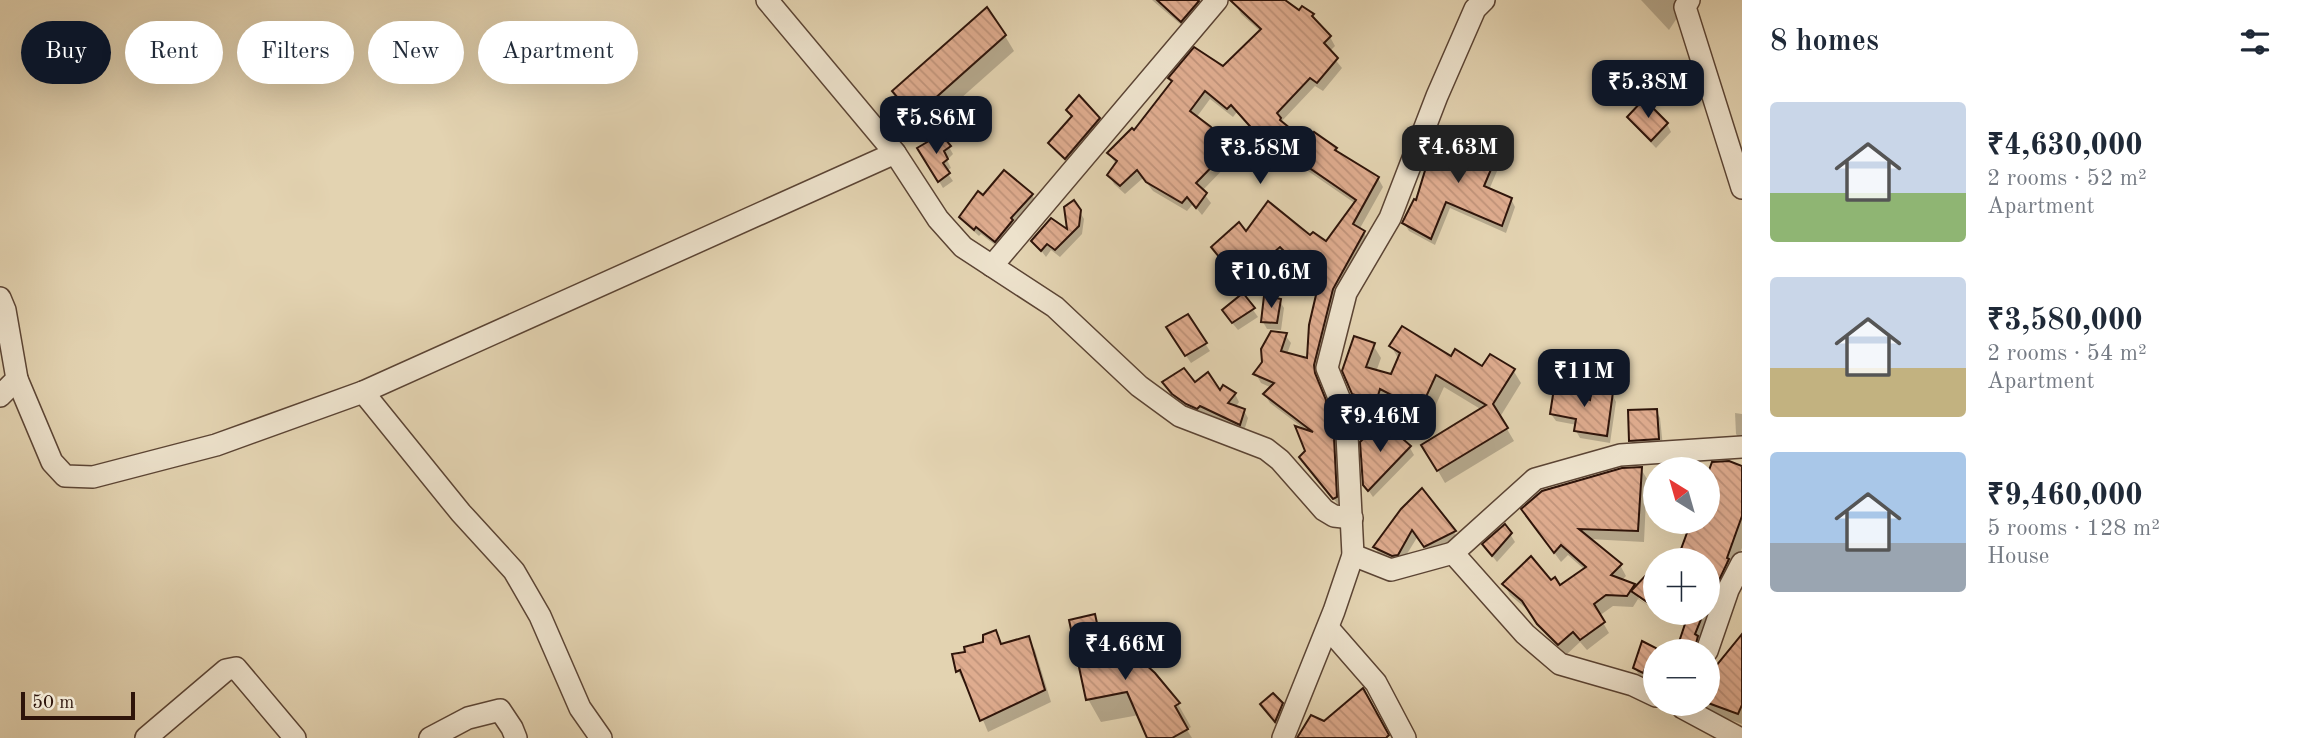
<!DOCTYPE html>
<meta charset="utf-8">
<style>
body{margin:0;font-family:"Old Standard TT",serif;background:#f2f2f3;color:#1f2937;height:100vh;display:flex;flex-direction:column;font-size:26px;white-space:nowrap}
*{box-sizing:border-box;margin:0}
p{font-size:23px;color:#747a83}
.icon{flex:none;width:38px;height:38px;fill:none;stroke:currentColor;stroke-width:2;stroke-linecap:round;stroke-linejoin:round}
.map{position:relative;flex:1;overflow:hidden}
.details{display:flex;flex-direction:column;background:#fff;width:560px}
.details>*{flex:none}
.top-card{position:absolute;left:21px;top:21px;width:665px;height:63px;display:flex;gap:14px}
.needle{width:46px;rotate:323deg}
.fabs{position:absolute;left:1643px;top:457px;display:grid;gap:14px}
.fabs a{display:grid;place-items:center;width:77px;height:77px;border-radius:50%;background:#fff;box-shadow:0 7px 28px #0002;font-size:35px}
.scale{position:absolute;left:21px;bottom:18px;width:114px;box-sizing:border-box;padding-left:7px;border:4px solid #2e140a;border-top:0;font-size:19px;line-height:24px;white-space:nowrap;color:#2e140a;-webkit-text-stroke:5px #ede2cc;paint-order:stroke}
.price{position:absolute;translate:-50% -60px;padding:0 16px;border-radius:14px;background:#111827;color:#fff;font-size:23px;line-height:46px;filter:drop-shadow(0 2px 4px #0008)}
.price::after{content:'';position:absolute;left:50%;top:42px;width:21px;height:16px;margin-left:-10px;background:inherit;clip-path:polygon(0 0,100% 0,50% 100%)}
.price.current{background:#222;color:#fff}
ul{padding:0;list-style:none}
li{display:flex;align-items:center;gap:21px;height:175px;padding:0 28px}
li span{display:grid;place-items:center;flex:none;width:196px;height:140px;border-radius:7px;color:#555}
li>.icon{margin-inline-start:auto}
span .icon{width:84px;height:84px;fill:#fffc;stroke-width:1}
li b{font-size:30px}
h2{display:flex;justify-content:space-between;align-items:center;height:84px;padding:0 28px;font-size:30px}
.chip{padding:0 24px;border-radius:32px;background:#fff;box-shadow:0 7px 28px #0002;font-size:24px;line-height:63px}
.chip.current{background:#111827;color:#fff}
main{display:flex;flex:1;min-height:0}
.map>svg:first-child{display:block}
.shadow{fill:#0003}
.building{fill:url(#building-back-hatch);stroke:#2e140a;stroke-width:2}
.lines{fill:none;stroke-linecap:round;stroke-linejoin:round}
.minor-casing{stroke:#5b4434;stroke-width:24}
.minor{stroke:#ede2cc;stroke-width:21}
</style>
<main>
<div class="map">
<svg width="1742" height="738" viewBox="0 0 1742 738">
<defs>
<pattern id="building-back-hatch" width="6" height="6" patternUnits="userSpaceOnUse" patternTransform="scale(1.75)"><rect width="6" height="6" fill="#dfac8f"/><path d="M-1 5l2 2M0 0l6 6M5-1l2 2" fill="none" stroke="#c0937a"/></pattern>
</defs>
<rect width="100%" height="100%" fill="#e3d3b1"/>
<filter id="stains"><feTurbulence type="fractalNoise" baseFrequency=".00286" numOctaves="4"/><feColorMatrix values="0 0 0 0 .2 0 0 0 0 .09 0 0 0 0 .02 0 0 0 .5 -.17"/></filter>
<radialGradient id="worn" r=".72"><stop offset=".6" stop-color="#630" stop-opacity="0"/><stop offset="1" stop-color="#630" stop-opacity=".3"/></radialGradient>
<!-- shadow -->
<g class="shadow">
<polygon points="1152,0 1195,0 1202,10 1186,29"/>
<polygon points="1239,0 1283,0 1299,13 1313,15 1330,37 1335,46 1329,52 1342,68 1323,91 1315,86 1281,122 1307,145 1335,149 1338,154 1378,178 1383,187 1359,230 1364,233 1369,241 1338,299 1318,375 1319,384 1337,428 1340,507 1301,457 1307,451 1307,431 1270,403 1265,395 1272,388 1261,383 1256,374 1285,335 1291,343 1287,354 1309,360 1320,286 1317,280 1319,276 1313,266 1312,271 1296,259 1293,262 1285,255 1246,286 1234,268 1230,271 1218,256 1246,234 1310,237 1326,243 1356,204 1292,160 1288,166 1271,151 1237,112 1233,117 1210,99 1196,118 1230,148 1235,157 1202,191 1211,203 1202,215 1193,204 1187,211 1153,191 1143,178 1125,194 1114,184 1109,175 1116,164 1109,154 1134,132 1172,83 1170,79 1223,69 1261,32 1241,14 1236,5"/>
<polygon points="1641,0 1689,0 1669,30"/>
<polygon points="1005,36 1014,51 924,131 903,107 894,91"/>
<polygon points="1068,110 1099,119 1103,126 1070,165 1055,151 1051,144 1073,118"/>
<polygon points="1630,118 1667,124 1671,132 1656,148 1634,125"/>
<polygon points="949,147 953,154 947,160 951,168 946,171 953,181 943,188 919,148"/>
<polygon points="1498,149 1503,157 1489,190 1511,199 1515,207 1506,233 1450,208 1435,245 1409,231 1404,223 1417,203"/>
<polygon points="1032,195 1036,202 1000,249 981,234 979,236 966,224 961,217 984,197"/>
<polygon points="1074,202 1084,219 1082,234 1060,257 1051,250 1046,257 1034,241 1069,233"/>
<polygon points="1243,296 1258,317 1238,330 1228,318"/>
<polygon points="1279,300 1284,308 1281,330 1267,329 1263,322"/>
<polygon points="1187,316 1210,351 1191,363 1172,335"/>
<polygon points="1373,345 1381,358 1376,372 1392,376 1399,360 1391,346 1452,358 1483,368 1513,370 1521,383 1500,417 1514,441 1445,483 1423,445 1482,410 1444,387 1428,422 1410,410 1407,411 1387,401 1383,414 1361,407 1353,393"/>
<polygon points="1194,384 1220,394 1235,394 1239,402 1235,408 1244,411 1248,418 1244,431 1205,413 1202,415 1192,412 1179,402 1169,390"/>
<polygon points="1612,394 1616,402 1610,443 1580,438 1576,431 1577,425 1556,421 1551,414"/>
<polygon points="1656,410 1660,418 1663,447 1635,448 1631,441"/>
<polygon points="1735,413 1742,414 1742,442 1736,434"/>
<polygon points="1380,425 1392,439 1396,435 1410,448 1414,455 1373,497 1364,484 1362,443"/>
<polygon points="1742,467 1742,548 1704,651 1678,651 1687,625 1682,616 1683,612 1708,612 1708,560 1679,560 1693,522 1708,522 1708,478"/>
<polygon points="1641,469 1647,479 1644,542 1589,539 1620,565 1626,576 1621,581 1634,586 1639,599 1656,611 1638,599 1633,607 1613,606 1599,616 1609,633 1587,650 1580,642 1566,655 1546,635 1530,612 1510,595 1504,584 1551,582 1560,588 1585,570 1568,555 1561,562 1530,520"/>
<polygon points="1422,491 1459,539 1429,554 1418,536 1402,562 1397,563 1379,555 1375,547"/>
<polygon points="1505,526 1515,542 1497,562 1489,552"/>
<polygon points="1094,616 1107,639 1113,664 1178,704 1191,727 1187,730 1192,738 1149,738 1139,715 1101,722 1088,699"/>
<polygon points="995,632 1002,645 1028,638 1035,650 1051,702 988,732 967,682 964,683 958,671 954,656 967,654 985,643"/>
<polygon points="1742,632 1742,724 1706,711 1701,704 1708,704 1708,672 1713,673 1738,641"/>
<polygon points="1643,644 1657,651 1656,678 1654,677 1651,684 1642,681 1635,668"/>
<polygon points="1664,645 1675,651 1661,651"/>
<polygon points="1281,704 1283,708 1277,723 1264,708"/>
</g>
<!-- building -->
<g class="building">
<polygon points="1157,0 1197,0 1199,1 1181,22"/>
<polygon points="1230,0 1285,0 1299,10 1302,6 1314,14 1312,16 1331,36 1324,43 1338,58 1317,83 1310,78 1277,113 1281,118 1280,120 1307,142 1314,132 1337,148 1335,150 1379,177 1353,224 1365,231 1333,289 1314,365 1315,373 1326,400 1325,421 1329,409 1333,418 1337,497 1333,499 1299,457 1305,451 1295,426 1313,432 1263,394 1274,383 1253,374 1262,362 1261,349 1271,331 1287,333 1281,351 1307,358 1309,325 1319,282 1314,280 1319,273 1313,268 1313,259 1308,258 1307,264 1290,251 1287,254 1280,247 1254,269 1239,278 1228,260 1224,263 1211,247 1239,222 1246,231 1268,201 1310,235 1313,232 1326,241 1356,200 1286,152 1282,158 1264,142 1231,105 1227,109 1205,91 1190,111 1211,127 1231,147 1196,183 1207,193 1196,208 1187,197 1182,203 1146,182 1137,170 1120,186 1107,175 1117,161 1107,153 1132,128 1134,130 1172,81 1168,78 1194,47 1223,66 1261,29"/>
<polygon points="987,7 1006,35 914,117 892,91"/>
<polygon points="1079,95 1100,118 1065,159 1048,143 1072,116 1066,110"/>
<polygon points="1644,99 1668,123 1651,141 1627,117"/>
<polygon points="1450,131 1500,148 1484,186 1512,198 1502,226 1446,202 1431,239 1402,223 1414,199 1416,200 1427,164 1434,166"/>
<polygon points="941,134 951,146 944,151 948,159 943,163 950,173 938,182 917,148"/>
<polygon points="1004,170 1033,194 1011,218 1013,220 995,242 976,227 974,230 959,217 978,191 983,195"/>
<polygon points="1074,200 1081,210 1079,226 1055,250 1047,244 1041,251 1031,241 1051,218 1067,229 1064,207"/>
<polygon points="1243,293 1255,308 1232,323 1222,310"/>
<polygon points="1264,296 1281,299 1277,323 1261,322"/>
<polygon points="1188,314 1207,343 1185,356 1166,327"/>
<polygon points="1402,326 1451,356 1455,349 1482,366 1490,354 1515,369 1493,404 1508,428 1437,471 1421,445 1486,405 1436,375 1420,410 1402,401 1407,396 1399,399 1380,389 1376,402 1352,394 1342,371 1354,336 1375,343 1366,367 1391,374 1400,353 1389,346"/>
<polygon points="1184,368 1195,382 1208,372 1220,390 1223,385 1236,393 1228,403 1245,409 1240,425 1200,406 1197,409 1186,404 1172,394 1162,382"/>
<polygon points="1555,382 1590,400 1592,390 1613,392 1607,436 1574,431 1576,419 1550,414"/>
<polygon points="1657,409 1659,439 1629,441 1628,410"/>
<polygon points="1378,425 1382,425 1393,436 1396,433 1411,446 1368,491 1363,485 1360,442"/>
<polygon points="1729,461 1742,466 1742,516 1727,558 1729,559 1714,591 1708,589 1708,560 1677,560 1691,522 1708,522 1708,473 1712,462"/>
<polygon points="1642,467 1638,531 1579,529 1622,564 1611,575 1635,584 1627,596 1606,595 1594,604 1605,622 1580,640 1573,632 1558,645 1537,624 1522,601 1502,584 1531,556 1551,580 1555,577 1560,585 1586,567 1561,545 1554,553 1521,509 1542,491 1622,468"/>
<polygon points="1422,488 1456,531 1424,547 1412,530 1398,555 1392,556 1373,547 1401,509"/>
<polygon points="1505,524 1512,533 1492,556 1482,544"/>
<polygon points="1647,574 1656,581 1656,608 1631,591"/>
<polygon points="1689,612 1704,612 1695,634 1698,636 1694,651 1676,651"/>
<polygon points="1095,614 1106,665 1133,653 1155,673 1180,703 1175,706 1188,729 1172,738 1147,738 1127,692 1086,700 1069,620"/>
<polygon points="996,630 1001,644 1029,636 1045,690 980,721 960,670 956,672 952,654 965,652 964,647 983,642 983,635"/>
<polygon points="1742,634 1742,705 1738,714 1708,703 1708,670 1712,671"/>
<polygon points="1642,641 1656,648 1656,670 1647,665 1643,673 1633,668"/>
<polygon points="1363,688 1389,735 1386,738 1297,738 1311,715 1324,721"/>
<polygon points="1273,693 1283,703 1275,722 1260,704"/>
</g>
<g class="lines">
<defs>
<g id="minor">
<polyline points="767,0 895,153 938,219 963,247 1055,307 1139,386 1180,416 1266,449 1280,460 1324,510 1334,516 1352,518"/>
<polyline points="1689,0 1685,7 1742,188"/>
<polyline points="992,266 1217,0"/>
<polyline points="0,298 5,310 17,379 0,396"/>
<polyline points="17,379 52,462 65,476 93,477 216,445 363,392 895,153"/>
<polyline points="363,392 461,513 514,571 540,616 580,708 601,738"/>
<polyline points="1453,553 1535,479 1620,455 1742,447"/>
<polyline points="1353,555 1391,570 1453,553 1525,634 1560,664 1633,685 1656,696"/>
<polyline points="1328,628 1376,683 1405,738"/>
<polyline points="1707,651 1728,590 1742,563"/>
<polyline points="1685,704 1683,708 1739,738"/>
<polyline points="146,738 226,670 236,668 295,738"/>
<polyline points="430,738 468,718 500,710 512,728 516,738"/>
<polyline points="1283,738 1334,611 1353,555 1346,415 1327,368 1346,293 1390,218 1437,96 1475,9 1484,0"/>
</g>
</defs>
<!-- minor casing -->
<use href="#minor" class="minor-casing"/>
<!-- minor -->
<use href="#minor" class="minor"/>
</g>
<rect width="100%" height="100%" filter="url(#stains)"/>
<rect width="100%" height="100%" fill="url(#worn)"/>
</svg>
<div class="fabs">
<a><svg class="needle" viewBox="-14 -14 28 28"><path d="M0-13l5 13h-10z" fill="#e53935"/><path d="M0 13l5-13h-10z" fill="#747a83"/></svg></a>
<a>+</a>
<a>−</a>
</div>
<div class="scale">50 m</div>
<b class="price" style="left:1648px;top:120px">₹5.38M</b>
<b class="price" style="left:936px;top:156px">₹5.86M</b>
<b class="price current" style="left:1458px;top:185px">₹4.63M</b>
<b class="price" style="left:1260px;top:186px">₹3.58M</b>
<b class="price" style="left:1271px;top:310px">₹10.6M</b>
<b class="price" style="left:1584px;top:409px">₹11M</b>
<b class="price" style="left:1380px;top:454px">₹9.46M</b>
<b class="price" style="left:1125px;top:682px">₹4.66M</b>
<div class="top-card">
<a class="chip current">Buy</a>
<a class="chip">Rent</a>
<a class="chip">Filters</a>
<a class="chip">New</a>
<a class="chip">Apartment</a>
</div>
</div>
<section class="details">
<h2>8 homes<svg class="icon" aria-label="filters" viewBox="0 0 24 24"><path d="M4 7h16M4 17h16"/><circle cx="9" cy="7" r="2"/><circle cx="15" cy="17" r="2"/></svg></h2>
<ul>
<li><span style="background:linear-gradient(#c9d6e8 65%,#8fb573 0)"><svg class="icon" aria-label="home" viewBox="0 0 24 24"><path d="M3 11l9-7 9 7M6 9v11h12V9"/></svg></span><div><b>₹4,630,000</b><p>2 rooms · 52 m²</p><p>Apartment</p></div></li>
<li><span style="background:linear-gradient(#c9d6e8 65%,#c2b280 0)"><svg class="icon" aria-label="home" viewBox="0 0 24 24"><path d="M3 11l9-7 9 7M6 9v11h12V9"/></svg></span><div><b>₹3,580,000</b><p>2 rooms · 54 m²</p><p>Apartment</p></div></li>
<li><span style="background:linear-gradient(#a9c7e8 65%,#9aa5b1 0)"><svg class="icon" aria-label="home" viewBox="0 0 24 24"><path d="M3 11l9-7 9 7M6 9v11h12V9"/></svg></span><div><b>₹9,460,000</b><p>5 rooms · 128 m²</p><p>House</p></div></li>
</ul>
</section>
</main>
